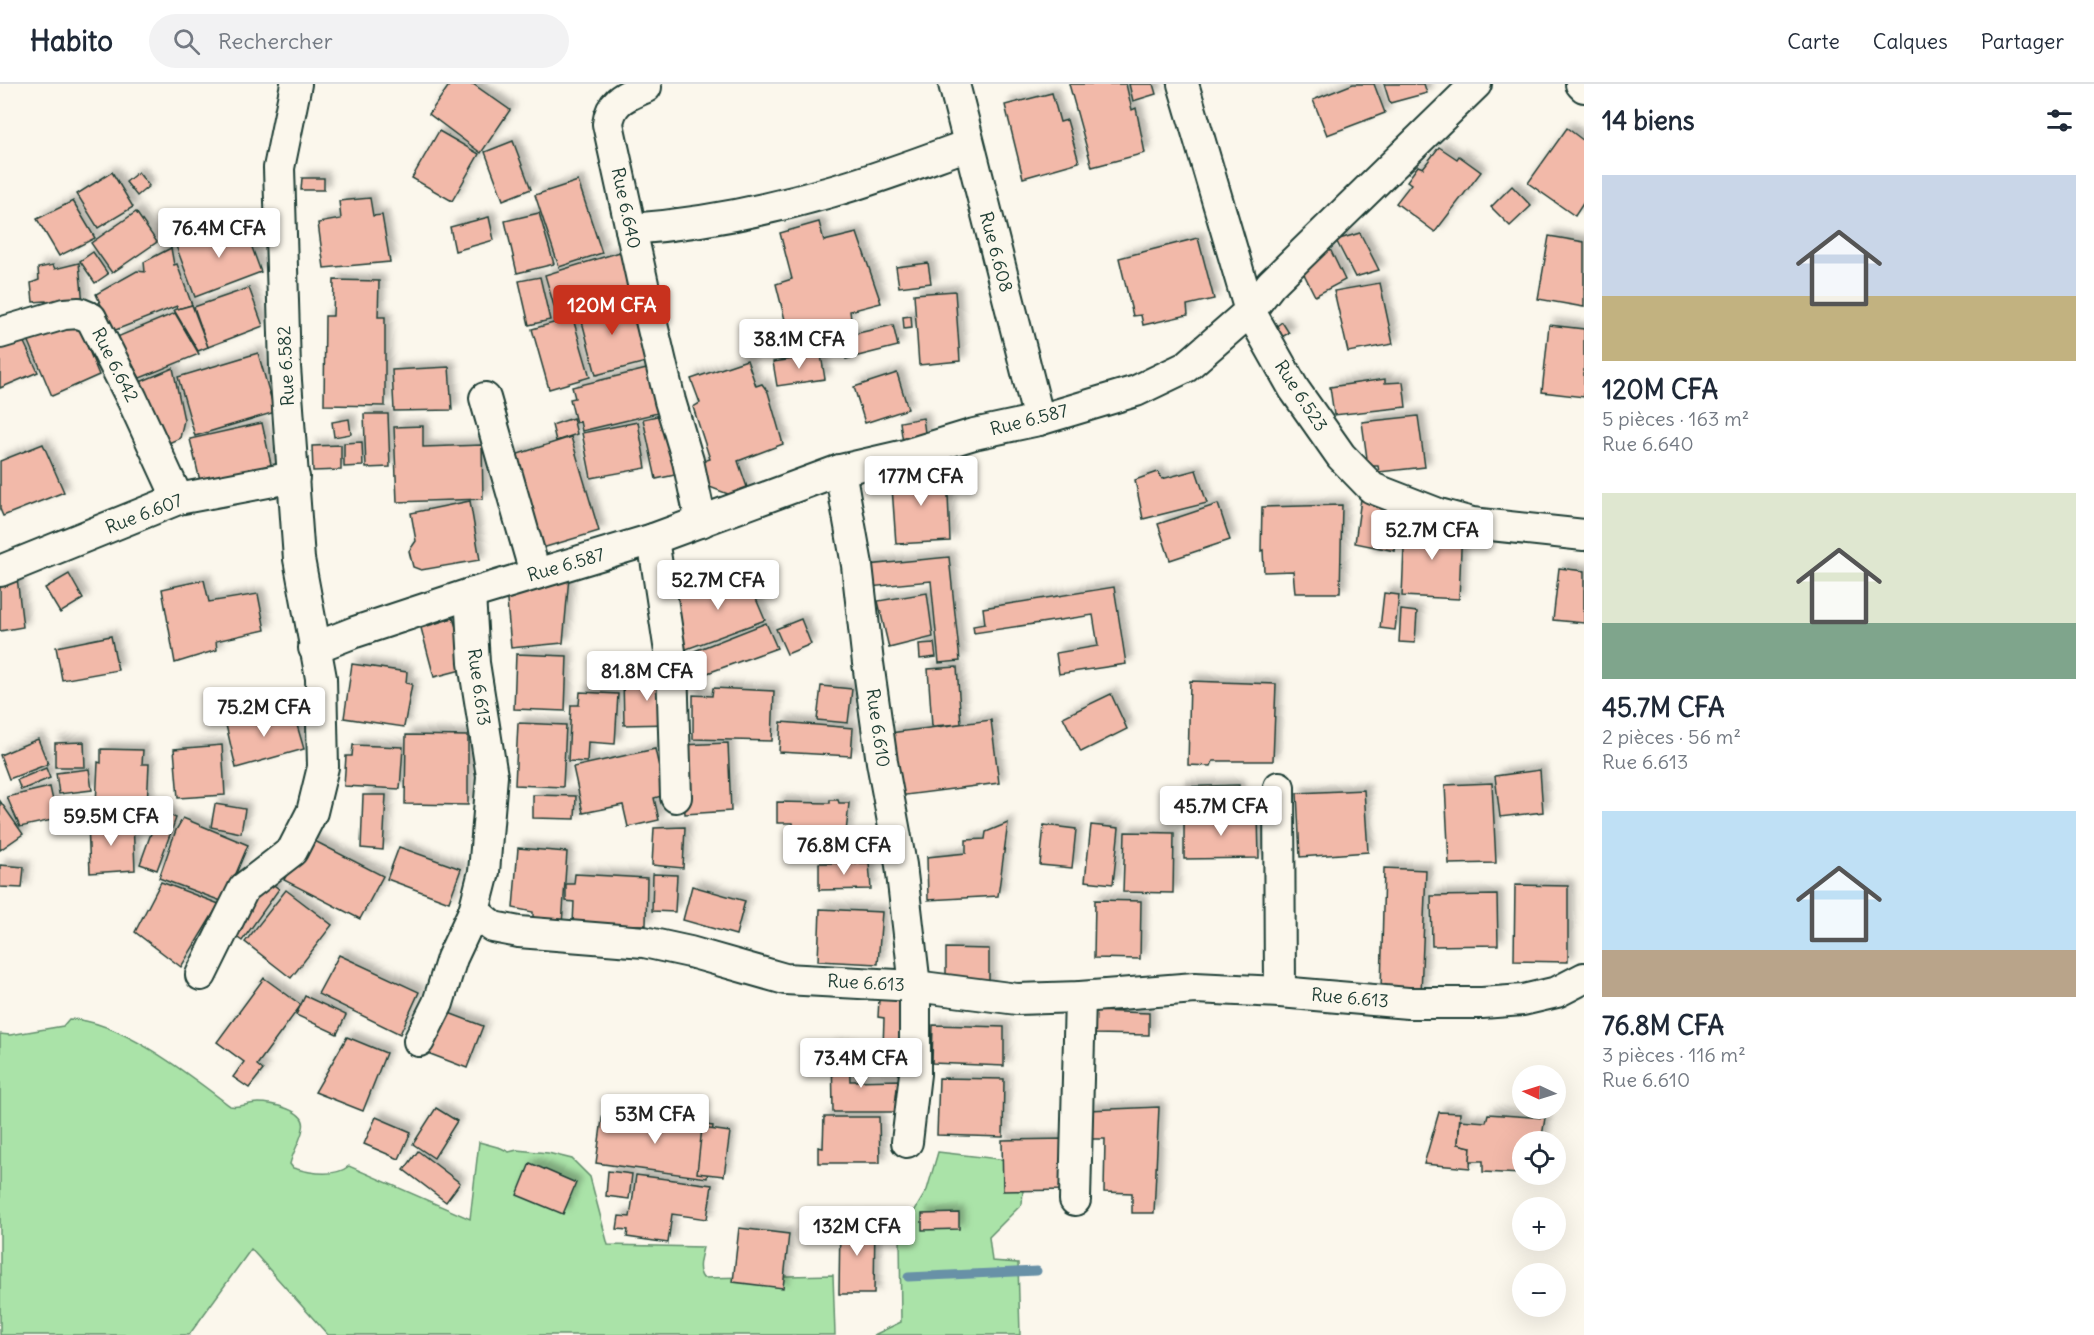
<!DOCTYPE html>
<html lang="fr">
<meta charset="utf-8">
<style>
body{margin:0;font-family:Delius,sans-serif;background:#f2f2f3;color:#1f2937;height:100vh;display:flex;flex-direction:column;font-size:22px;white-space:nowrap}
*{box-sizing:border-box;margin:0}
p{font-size:20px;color:#747a83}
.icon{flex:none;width:33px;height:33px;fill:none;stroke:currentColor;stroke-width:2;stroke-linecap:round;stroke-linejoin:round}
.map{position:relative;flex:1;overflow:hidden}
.side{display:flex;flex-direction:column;background:#fff;width:510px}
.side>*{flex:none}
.needle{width:39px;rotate:274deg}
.tools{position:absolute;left:1512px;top:981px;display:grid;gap:12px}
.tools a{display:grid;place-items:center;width:54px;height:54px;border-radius:50%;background:#fff;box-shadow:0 6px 24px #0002;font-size:30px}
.price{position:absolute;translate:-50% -51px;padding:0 14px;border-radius:6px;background:#fff;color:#222;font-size:20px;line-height:39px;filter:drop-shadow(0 2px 3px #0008)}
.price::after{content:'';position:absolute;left:50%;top:36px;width:18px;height:14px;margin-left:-9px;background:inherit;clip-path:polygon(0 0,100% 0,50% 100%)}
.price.on{background:#c8321e;color:#fff}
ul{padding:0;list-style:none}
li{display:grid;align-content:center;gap:12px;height:318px;padding:0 18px}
li span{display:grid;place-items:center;height:186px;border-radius:0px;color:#555}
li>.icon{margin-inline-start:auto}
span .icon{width:108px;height:108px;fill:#fffc;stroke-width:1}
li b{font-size:26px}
h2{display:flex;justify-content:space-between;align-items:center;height:72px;padding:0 18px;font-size:26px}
header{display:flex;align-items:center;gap:36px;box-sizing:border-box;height:84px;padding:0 30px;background:#fff;border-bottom:2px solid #e0e1e3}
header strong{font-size:28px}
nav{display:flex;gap:33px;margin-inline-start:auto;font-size:21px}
.search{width:420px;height:54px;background:#f2f2f3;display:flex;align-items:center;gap:15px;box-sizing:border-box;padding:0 21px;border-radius:33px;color:#747a83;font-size:22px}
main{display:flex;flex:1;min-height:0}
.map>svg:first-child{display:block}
.green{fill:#aae3a8;stroke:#64906e;stroke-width:1.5}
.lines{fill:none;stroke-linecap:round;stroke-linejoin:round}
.stream{stroke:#6791a7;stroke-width:9}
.building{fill:#f2b9a9;stroke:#1f3d34;stroke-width:1.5;filter:url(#shadow)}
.street-casing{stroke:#1f3d34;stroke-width:34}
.street{stroke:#fbf7ec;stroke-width:30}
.labels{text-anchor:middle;stroke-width:4.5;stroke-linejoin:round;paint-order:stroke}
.street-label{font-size:18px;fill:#1f3d34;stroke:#fbf7ec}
</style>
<header>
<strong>Habito</strong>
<div class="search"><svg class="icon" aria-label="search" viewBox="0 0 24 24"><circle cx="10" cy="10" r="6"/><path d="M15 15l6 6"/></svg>Rechercher</div>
<nav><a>Carte</a><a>Calques</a><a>Partager</a></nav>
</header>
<main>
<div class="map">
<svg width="1584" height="1251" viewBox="0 0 1584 1251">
<defs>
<filter id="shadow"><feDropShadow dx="5.5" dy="-5.5" stdDeviation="3" flood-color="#0004"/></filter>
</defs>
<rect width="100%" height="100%" fill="#fbf7ec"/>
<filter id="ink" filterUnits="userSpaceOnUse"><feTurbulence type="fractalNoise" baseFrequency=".0167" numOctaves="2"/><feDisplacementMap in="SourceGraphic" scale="12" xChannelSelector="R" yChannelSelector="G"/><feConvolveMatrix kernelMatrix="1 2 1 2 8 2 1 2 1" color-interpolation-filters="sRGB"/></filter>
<g filter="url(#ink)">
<!-- green -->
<g class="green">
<path d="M 69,935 C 118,935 191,992 230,1022 C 240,1024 248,1019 258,1019 C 271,1019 308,1026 303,1044 C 301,1057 293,1067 290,1080 L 293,1084 C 310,1089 334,1094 349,1082 L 470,1135 L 479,1058 L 501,1064 L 509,1068 L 517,1066 L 548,1069 L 572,1075 L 590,1093 L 608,1161 L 703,1163 C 701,1174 696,1184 703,1194 L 833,1191 L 835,1251 L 328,1251 L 251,1165 L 189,1251 L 0,1251 L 0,950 L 10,951 L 63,942 Z"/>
<polygon points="938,1068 1025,1078 1022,1120 989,1153 992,1177 1018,1179 1020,1251 874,1251 901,1238 900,1151 927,1106"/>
</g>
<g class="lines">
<!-- stream -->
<polyline class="stream" points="908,1193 1037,1187"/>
</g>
<!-- building -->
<g class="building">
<polygon points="450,0 473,0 510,26 481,69 429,30"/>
<polygon points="1069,0 1126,0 1132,26 1136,24 1145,69 1092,83"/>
<polygon points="1129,0 1153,0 1156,10 1133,17"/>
<polygon points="1353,0 1374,0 1385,29 1327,51 1313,16"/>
<polygon points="1384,0 1424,0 1427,9 1390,19"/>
<polygon points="1052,9 1060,38 1067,36 1079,78 1023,94 1005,21"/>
<polygon points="1567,44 1584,57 1584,118 1575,132 1528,99"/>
<polygon points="439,47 479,70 452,117 412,94"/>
<polygon points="513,57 531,105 503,116 485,68"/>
<polygon points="1439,63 1457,75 1459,72 1481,88 1435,148 1396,119 1411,100 1407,97 1418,82 1423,84"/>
<polygon points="112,88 133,123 98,144 77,110"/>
<polygon points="138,88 149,102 137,112 126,98"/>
<polygon points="302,94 324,94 324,106 301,106"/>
<polygon points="578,97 602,169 559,183 535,111"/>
<polygon points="1512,102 1531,122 1510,142 1491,123"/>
<polygon points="370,114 373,132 382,131 390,178 324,184 318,139 341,135 339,117"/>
<polygon points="73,117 95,154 59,172 37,135"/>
<polygon points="136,128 157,158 112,189 91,159"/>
<polygon points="539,129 554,180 517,189 505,137"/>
<polygon points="489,133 494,156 455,167 450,143"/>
<polygon points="242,136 261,188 195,213 176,162"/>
<polygon points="819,138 824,157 857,149 881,219 850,227 851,235 789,252 776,200 792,195 780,149"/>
<polygon points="1360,149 1379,186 1355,193 1336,156"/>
<polygon points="1549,152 1584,158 1584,223 1538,215"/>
<polygon points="1198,154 1214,215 1187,221 1188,231 1143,241 1141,231 1133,232 1119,174"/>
<polygon points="171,164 174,181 177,180 192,221 178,225 177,222 113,247 96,210 137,187 145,188 144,178"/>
<polygon points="1330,165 1345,196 1315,212 1299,180"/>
<polygon points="93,168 108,190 95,199 80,177"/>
<polygon points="620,168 631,207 556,229 545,191"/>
<polygon points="79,179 83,220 50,226 46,217 33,218 31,199 39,196 38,184 53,181 55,185"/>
<polygon points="928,179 931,199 899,203 896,183"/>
<polygon points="540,193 550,236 529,241 519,197"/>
<polygon points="334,196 379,197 378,233 385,233 385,322 324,321 325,232 333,232"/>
<polygon points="1380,199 1393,260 1348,268 1334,207"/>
<polygon points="249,204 263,242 208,263 194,223"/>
<polygon points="955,207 960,277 919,281 914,210"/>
<polygon points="628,213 646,278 596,291 579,226"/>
<polygon points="70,220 99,291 52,312 22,241"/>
<polygon points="192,221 208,263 198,267 174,226"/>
<polygon points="571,228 590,293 549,305 532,245 557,238 556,233"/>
<polygon points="175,229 199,270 140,294 117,253"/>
<polygon points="911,232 912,244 904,245 903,233"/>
<polygon points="1282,238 1289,249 1280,254 1274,244"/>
<polygon points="893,241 898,262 846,275 841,253"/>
<polygon points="1549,241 1584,245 1584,313 1542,308"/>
<polygon points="20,250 38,288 0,304 0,259"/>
<polygon points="258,269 275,328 195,352 178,293"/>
<polygon points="821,271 825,295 777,302 773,278"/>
<polygon points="747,276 756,302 762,300 768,308 783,360 738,377 748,406 733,412 707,402 700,378 710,375 693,323 700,319 691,295"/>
<polygon points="449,283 452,326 394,327 392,286"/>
<polygon points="655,283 666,327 582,347 580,337 576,339 570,315 575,314 572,303"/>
<polygon points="173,284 184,336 180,354 162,362 133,301"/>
<polygon points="897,289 908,325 865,339 854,303"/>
<polygon points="1385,295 1385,299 1403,298 1406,323 1334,331 1330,303"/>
<polygon points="671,329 684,389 656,395 643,335"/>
<polygon points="364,330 388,330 390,383 366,384"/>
<polygon points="1418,332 1425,383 1379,388 1378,382 1368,382 1362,338"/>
<polygon points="573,334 577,350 556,357 552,341"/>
<polygon points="923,334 926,356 903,359 900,338"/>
<polygon points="349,335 351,350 334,353 332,338"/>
<polygon points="638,338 646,384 591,394 582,349"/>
<polygon points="262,339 272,385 201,401 190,355"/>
<polygon points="423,342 423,363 482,361 483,415 397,418 394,343"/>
<polygon points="571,353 599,447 539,465 512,372"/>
<polygon points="362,358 363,382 344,383 344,359"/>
<polygon points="43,360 64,408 3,432 0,425 0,377"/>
<polygon points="341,361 341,386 313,387 312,362"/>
<polygon points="1196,386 1207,419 1143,435 1135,396 1158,388 1162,395"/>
<polygon points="947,388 950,457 896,460 891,389"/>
<polygon points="1361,415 1400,424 1395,467 1355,459"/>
<polygon points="470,417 480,476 421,486 413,483 409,467 416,457 411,429"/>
<polygon points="1218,420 1230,456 1170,476 1158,440"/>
<polygon points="1342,421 1340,509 1295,509 1293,487 1264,488 1263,466 1261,467 1262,423"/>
<polygon points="1405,439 1462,441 1459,515 1402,512"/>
<polygon points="949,473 960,577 939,579 931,497 869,503 867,481"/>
<polygon points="1559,484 1584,487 1584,539 1553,536"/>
<polygon points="16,485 23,543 0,547 0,487"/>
<polygon points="745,489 765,536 684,566 677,513"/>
<polygon points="69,490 83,515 60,529 45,504"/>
<polygon points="569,493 563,559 511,564 506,505"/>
<polygon points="204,496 209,518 258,510 265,546 216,557 217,566 175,579 162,505"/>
<polygon points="1114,503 1126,580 1059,590 1056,569 1098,562 1093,531 974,549 973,542 985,540 983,524"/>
<polygon points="927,509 933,553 889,564 878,517"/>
<polygon points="1384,509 1399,511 1395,546 1380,544"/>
<polygon points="1401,526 1417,528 1415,559 1399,558"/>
<polygon points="453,534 469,584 434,593 421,544"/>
<polygon points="801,535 811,560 787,570 776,545"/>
<polygon points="766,539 777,564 702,591 692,568"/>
<polygon points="111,552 118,586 62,596 56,563"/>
<polygon points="934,559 936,573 920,575 919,560"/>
<polygon points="516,570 567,572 565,627 514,625"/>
<polygon points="352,580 407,588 406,599 412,600 404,643 344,634"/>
<polygon points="957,583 961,640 932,642 928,585"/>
<polygon points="670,594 671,640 624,641 623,595"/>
<polygon points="1190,597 1276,600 1273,677 1213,677 1211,682 1188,681"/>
<polygon points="821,602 852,605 848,639 817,636"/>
<polygon points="713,604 774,607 772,657 693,655 693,611 712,612"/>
<polygon points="580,608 618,610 615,660 588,658 587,678 568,677 571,621 579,621"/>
<polygon points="1111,610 1127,645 1081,668 1063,633"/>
<polygon points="292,624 304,665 236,684 226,641"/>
<polygon points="991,636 999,699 898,712 890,649"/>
<polygon points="781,638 853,644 851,672 779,668"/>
<polygon points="518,639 566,641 563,703 515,701"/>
<polygon points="406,651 468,652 468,721 405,720"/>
<polygon points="38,655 48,680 9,695 0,671"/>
<polygon points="84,658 85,683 55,683 55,659"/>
<polygon points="728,659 731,727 685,730 681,661"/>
<polygon points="222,661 225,711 178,714 174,665"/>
<polygon points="353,661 403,663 400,705 344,702 346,672 352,672"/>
<polygon points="101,665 143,666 142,680 149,680 147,723 96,721 98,678 101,679"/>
<polygon points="655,665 665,711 654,714 659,736 628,743 623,721 583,729 573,683"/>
<polygon points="46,684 50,694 21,706 17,696"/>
<polygon points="89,685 92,706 59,710 56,689"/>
<polygon points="1540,686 1543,728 1500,733 1495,692"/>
<polygon points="1492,699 1496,779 1449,780 1445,701"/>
<polygon points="1239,701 1239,721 1181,723 1180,703"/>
<polygon points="50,703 57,735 20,743 7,713"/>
<polygon points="1364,706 1368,768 1300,773 1297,709"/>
<polygon points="363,711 386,711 383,766 361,764"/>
<polygon points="533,711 576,712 575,735 533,734"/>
<polygon points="830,716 838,716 839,719 849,719 846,749 794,747 793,739 777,739 777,718 830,719"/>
<polygon points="0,717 23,750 0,766"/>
<polygon points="215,720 245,725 241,749 211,743"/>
<polygon points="159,727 176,734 157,786 140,780"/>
<polygon points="1258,731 1259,774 1184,775 1184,732"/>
<polygon points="183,734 248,761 224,818 159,794 176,746"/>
<polygon points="133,737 135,786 90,789 88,738"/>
<polygon points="1008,739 998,812 928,816 927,773 966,769 966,756 985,755 986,748"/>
<polygon points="1044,741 1076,745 1072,784 1040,781"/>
<polygon points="1091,741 1119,744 1113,800 1085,797"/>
<polygon points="685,743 683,784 652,781 654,744"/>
<polygon points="1125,748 1174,749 1173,809 1123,808"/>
<polygon points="307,753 383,792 360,835 284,796"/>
<polygon points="399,763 461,785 449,818 387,795"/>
<polygon points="518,764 567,768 562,841 533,839 533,828 513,824"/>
<polygon points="819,779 869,779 871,805 819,806"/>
<polygon points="0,781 24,783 22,804 0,803"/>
<polygon points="1384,784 1426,786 1421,909 1381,906"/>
<polygon points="575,790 647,794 646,841 573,840 574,818 566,817 566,800 574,800"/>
<polygon points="653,790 677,791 675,828 652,827"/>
<polygon points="264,794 279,805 242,857 227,846"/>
<polygon points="161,798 219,820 181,883 135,848"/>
<polygon points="1515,801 1568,802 1568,878 1514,877"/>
<polygon points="692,802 745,817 736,851 683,836"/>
<polygon points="286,806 332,841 291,894 245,858"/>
<polygon points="1497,811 1498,861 1432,862 1431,812"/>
<polygon points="1095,816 1141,817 1140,875 1094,874"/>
<polygon points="820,825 882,828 878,880 818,877"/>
<polygon points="946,864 989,865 989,907 946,904"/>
<polygon points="339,871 419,908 400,950 318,910"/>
<polygon points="264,894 301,921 257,981 263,986 249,1004 233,993 244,978 217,958"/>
<polygon points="305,912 346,931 337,950 296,931"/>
<polygon points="879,915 904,916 902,964 883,964 884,934 878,933"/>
<polygon points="441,926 483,942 467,984 425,968"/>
<polygon points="1094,927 1149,929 1149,951 1093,950"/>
<polygon points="933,941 1004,943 1004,982 932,979"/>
<polygon points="347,953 386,969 363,1027 315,1008"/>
<polygon points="849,962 850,997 901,996 901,1028 833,1028 832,963"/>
<polygon points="939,994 1004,995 1003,1053 937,1051"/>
<polygon points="1159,1023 1154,1129 1132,1129 1132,1109 1104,1108 1105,1055 1089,1055 1088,1026"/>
<polygon points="436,1024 457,1037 434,1074 413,1060"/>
<polygon points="603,1028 713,1042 707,1094 596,1079"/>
<polygon points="1439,1028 1460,1029 1458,1060 1471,1063 1470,1084 1424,1080"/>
<polygon points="1488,1030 1545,1034 1541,1058 1522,1058 1522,1090 1483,1088 1483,1077 1470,1077 1471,1063 1458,1060 1460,1036 1486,1038"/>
<polygon points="376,1033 411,1048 399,1075 364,1060"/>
<polygon points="824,1033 879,1033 880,1079 818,1079 818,1063 823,1064"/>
<polygon points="702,1044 730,1048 724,1092 697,1089"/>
<polygon points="1067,1055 1068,1106 1003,1107 1002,1056"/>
<polygon points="418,1067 460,1099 446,1118 404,1086"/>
<polygon points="530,1079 576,1099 563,1130 517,1111"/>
<polygon points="608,1087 632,1090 629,1115 606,1112"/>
<polygon points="636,1091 712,1101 707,1135 672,1130 668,1159 627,1153 628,1146 617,1145 619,1132 630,1133"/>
<polygon points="959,1129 959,1145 922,1146 922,1130"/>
<polygon points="840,1135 875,1136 874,1210 839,1210"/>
<polygon points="739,1144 789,1150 783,1204 733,1198"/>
</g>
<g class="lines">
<defs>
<g id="street">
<polyline points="954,0 1039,336"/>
<polyline points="1183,0 1250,227 1294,305 1341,372 1372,404 1439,430 1472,439 1584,451"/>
<polyline points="1581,0 1584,3"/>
<path d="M 646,3 C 626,12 611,16 608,40 L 650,232 L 670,317 L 688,377 L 701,438"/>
<path d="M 631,145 C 698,140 765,127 830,108 C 877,95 923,77 968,61"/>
<polyline points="0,249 64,230 79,229 91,234 132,315 178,415"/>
<polyline points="485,314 535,489"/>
<polyline points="840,386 857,481 868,579 882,678 901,781 915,902 915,990 907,1058"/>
<polyline points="653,455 672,581 676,713"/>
<polyline points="0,487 178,415 294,393"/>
<polyline points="470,510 474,579 492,692 484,788 474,827 493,843 519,848 644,858 690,868 785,895 915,902 1017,915 1080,913 1195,904 1280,908 1408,919 1482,919 1523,916 1557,908 1584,894"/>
<polyline points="314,564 355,548 470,510 653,455 840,386 905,371 974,350 1039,336 1136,307 1186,283 1250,227 1271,200 1476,0"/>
<polyline points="1279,703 1280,908"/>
<polyline points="201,891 244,804 292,767 312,728 323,683 321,594 299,475 285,283 279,84 296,0"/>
<polyline points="419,957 438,919 452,874 474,827"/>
<polyline points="1075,1116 1080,913"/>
</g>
</defs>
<!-- street casing -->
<use href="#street" class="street-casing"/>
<!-- street -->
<use href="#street" class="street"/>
</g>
</g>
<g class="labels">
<!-- street labels -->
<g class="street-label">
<text transform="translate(626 124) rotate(78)" y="6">Rue 6.640</text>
<text transform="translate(996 168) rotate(75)" y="6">Rue 6.608</text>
<text transform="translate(115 281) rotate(63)" y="6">Rue 6.642</text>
<text transform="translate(286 282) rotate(-93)" y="6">Rue 6.582</text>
<text transform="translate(1301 312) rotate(57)" y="6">Rue 6.523</text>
<text transform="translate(1029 336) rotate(-14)" y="6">Rue 6.587</text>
<text transform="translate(144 430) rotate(-21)" y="6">Rue 6.607</text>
<text transform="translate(566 481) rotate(-16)" y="6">Rue 6.587</text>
<text transform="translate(479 603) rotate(82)" y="6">Rue 6.613</text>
<text transform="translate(878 644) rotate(82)" y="6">Rue 6.610</text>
<text transform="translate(866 899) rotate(3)" y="6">Rue 6.613</text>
<text transform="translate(1350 914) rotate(5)" y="6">Rue 6.613</text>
</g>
</g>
</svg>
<div class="tools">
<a><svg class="needle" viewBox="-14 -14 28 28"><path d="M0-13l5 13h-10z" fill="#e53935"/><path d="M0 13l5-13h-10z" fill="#747a83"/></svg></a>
<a><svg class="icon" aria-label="locate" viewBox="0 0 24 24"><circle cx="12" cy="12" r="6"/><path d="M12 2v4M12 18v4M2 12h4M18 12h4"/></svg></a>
<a>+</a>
<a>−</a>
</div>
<b class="price" style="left:219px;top:175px">76.4M CFA</b>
<b class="price on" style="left:612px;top:252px">120M CFA</b>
<b class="price" style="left:799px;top:286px">38.1M CFA</b>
<b class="price" style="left:921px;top:423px">177M CFA</b>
<b class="price" style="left:1432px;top:477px">52.7M CFA</b>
<b class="price" style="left:718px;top:527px">52.7M CFA</b>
<b class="price" style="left:647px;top:618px">81.8M CFA</b>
<b class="price" style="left:264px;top:654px">75.2M CFA</b>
<b class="price" style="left:1221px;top:753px">45.7M CFA</b>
<b class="price" style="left:111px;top:763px">59.5M CFA</b>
<b class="price" style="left:844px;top:792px">76.8M CFA</b>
<b class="price" style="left:861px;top:1005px">73.4M CFA</b>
<b class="price" style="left:655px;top:1061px">53M CFA</b>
<b class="price" style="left:857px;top:1173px">132M CFA</b>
</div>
<section class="side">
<h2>14 biens<svg class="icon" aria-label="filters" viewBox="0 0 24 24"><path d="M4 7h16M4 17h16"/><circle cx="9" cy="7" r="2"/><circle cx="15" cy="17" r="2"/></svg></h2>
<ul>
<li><span style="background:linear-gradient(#c9d6e8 65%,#c2b280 0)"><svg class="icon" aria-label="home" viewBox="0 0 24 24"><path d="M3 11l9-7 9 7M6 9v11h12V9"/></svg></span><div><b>120M CFA</b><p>5 pièces · 163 m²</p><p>Rue 6.640</p></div></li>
<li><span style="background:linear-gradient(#dfe7d0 70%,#7fa58c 0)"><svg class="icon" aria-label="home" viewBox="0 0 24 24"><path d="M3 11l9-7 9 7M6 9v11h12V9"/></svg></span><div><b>45.7M CFA</b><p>2 pièces · 56 m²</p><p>Rue 6.613</p></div></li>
<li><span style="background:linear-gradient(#bfe0f5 75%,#b9a48a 0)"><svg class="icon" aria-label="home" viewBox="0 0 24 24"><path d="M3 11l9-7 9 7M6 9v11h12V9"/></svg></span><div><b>76.8M CFA</b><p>3 pièces · 116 m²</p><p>Rue 6.610</p></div></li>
</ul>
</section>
</main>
